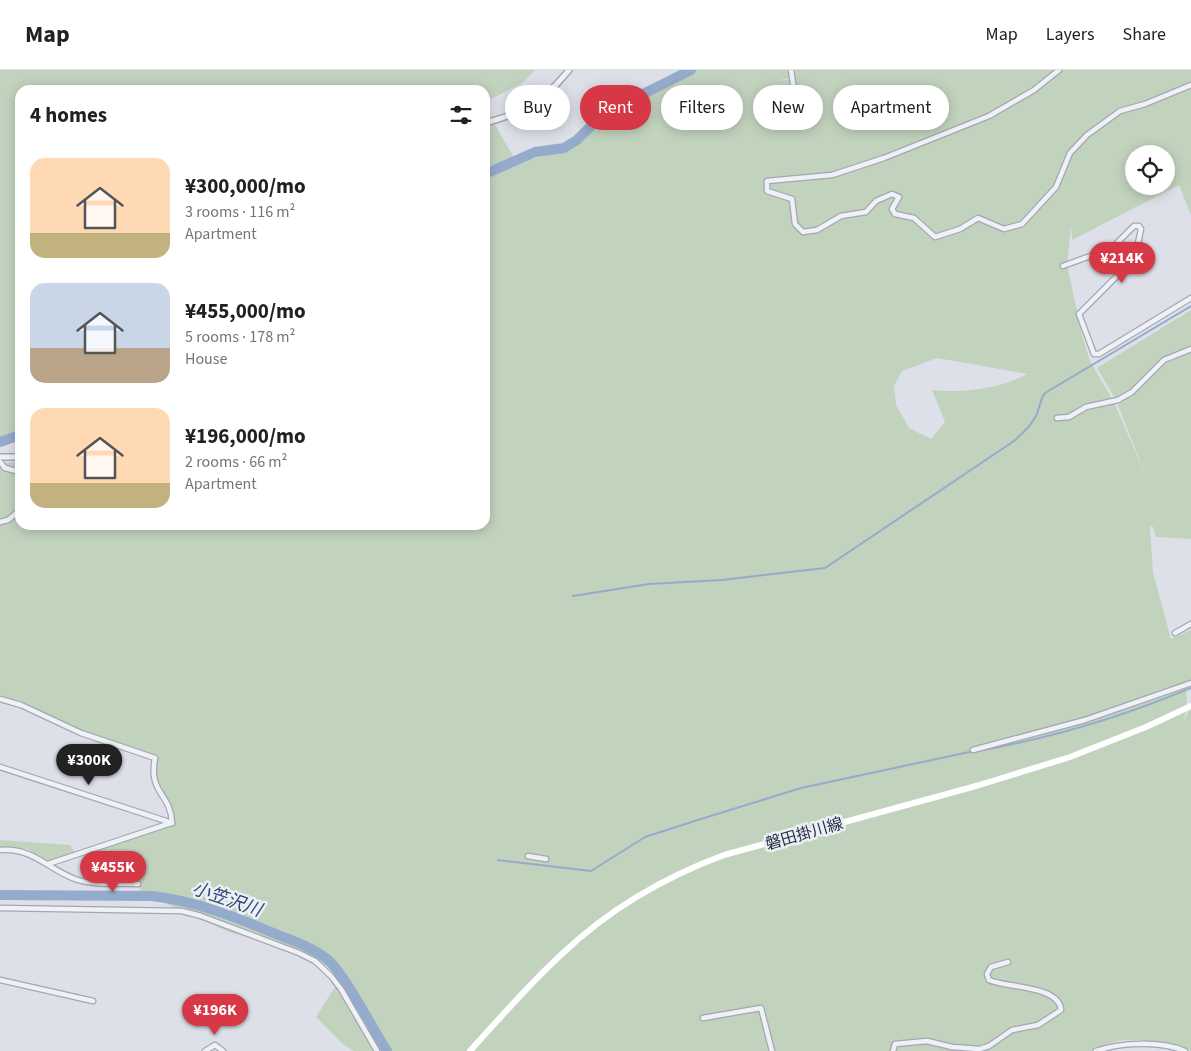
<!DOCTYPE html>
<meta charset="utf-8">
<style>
body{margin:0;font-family:"Source Sans 3","Noto Sans JP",sans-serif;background:#f2f2f2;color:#202124;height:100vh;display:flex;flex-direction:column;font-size:19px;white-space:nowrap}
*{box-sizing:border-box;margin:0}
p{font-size:16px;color:#757577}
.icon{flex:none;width:28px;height:28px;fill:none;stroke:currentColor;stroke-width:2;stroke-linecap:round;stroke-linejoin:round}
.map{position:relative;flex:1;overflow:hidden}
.sheet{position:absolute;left:15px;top:15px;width:475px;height:445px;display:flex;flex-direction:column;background:#fff;border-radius:15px;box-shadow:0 2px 12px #0003}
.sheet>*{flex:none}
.hud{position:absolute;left:505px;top:15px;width:475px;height:45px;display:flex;gap:10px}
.fabs{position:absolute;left:1125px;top:75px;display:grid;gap:10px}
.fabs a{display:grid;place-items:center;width:50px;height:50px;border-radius:50%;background:#fff;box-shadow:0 2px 12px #0003;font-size:25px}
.price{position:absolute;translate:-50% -42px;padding:0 11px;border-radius:18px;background:#d63846;color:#fff;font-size:16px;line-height:32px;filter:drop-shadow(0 1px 2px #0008)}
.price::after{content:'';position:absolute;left:50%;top:30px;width:15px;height:11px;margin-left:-8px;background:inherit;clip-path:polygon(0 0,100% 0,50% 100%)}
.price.selected{background:#222;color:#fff}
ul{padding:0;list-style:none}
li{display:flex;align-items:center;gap:15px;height:125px;padding:0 15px}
li span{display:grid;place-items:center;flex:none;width:140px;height:100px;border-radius:15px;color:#555}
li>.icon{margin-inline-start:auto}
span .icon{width:60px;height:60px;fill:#fffc;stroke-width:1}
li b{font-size:21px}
h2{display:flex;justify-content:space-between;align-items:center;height:60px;padding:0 15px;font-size:21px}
.tag{padding:0 18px;border-radius:22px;background:#fff;box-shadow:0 2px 12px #0003;font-size:18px;line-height:45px}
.tag.selected{background:#d63846;color:#fff}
header{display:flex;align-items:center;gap:30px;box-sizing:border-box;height:70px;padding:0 25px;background:#fff;border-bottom:1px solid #e0e0e0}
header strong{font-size:24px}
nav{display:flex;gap:28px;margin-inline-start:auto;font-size:18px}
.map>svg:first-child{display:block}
.green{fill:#c1d2bd;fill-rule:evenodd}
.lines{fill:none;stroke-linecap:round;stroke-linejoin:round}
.stream{stroke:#95abcb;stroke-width:2}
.river{stroke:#95abcb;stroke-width:10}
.minor-casing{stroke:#a2a7b2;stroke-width:7}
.tertiary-casing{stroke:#a2a7b2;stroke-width:8}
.minor{stroke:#f0f1f6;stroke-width:4.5}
.tertiary{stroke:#f0f1f6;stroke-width:5}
.secondary{stroke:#fff;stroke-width:6}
.labels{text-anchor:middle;stroke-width:5;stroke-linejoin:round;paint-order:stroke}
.street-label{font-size:16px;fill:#252d3f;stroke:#eceff5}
.water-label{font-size:18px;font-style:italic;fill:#2d4975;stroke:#eceff5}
</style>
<header>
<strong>Map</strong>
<nav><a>Map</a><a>Layers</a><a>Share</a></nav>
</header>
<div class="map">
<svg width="1191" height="981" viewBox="0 0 1191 981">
<rect width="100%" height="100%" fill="#dde0e8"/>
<!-- green -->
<g class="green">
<polygon points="0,0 535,0 522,13 485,32 485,20 20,20 20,363 0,367"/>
<path d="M 693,0 L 787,0 L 791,8 L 774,11 L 796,9 L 794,0 L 1191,0 L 1191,145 L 1179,115 L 1072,170 L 1071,156 L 1067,194 L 1082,265 L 1090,291 L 1114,332 L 1147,409 L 1118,335 L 1167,293 L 1191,282 L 1191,469 L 1156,467 L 1152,455 L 1150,457 L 1153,503 L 1171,569 L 1191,560 L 1191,612 L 1186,615 L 1187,638 L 1183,653 L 1191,636 L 1191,981 C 1169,973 1138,966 1114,972 C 1107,974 1099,978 1092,981 L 354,981 L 344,975 L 316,947 L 335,917 L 337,901 L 304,885 L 229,862 L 142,823 L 138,814 L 88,781 L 172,753 L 170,737 L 155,714 L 155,687 L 81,663 L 21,635 L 0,629 L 0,390 L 4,393 L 20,392 L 20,398 L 8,396 L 20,403 L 20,455 L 485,455 L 485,57 L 494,53 L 517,93 L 572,78 L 599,51 L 613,41 L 679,12 ZM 1134,84 L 1166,84 L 1166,116 L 1134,116 ZM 937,288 L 1028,304 C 997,319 967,323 932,320 L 945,352 L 931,369 L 909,358 L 896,335 L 894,316 L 902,301 Z"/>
<polygon points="1191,240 1191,277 1159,295 1139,315 1115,328 1097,298"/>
<polygon points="0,770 70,775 75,783 50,793 27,779 0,780"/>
</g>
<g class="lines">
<!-- stream -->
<g class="stream">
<path d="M 573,526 L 649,514 L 722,510 L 825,498 L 1014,371 C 1022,364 1031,356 1036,346 C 1040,338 1040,329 1045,323 L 1191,236"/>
<path d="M 978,681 C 1052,668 1122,647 1191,618"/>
<polyline points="498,790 591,801 645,767 701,749 801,718 974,681"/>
</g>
<!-- river -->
<g class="river">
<polyline points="485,104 535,82 564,78 577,70 603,44 691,0"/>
<polyline points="0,372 20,365"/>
<path d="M 0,825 L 152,826 C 196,831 235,847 276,864 C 293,871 312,877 327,889 C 345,904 372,958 387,981"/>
</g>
<defs>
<g id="minor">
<polyline points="791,0 795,27 787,29 770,21 769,24 795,46 807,43 814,23"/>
<polyline points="1059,0 1034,20 989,46 884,88 832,105 767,111 767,121 792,129 795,154 803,162 817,160 841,146 866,142 876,131 892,124 899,127 892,139 895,144 914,148 935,167 960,159 978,148 1004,159 1022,154 1056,117 1070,83 1087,65 1120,41 1145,34 1191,15"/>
<polyline points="1063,196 1112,178 1134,156 1139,156 1141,159 1135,188 1079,244 1094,284 1099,284 1191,228"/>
<polyline points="1057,348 1069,347 1086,337 1118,330 1132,322 1164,290 1191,279"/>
<polyline points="0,392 5,398 20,402"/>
<polyline points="0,452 8,450 20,440"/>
<polyline points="1175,563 1191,554"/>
<path d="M 0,629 L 21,635 L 81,663 L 155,688 C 148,724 171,723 172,753"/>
<polyline points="973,680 1085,650 1191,613"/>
<polyline points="0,697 172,753"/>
<path d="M 0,780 C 34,778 46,798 75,809 C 94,816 118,813 138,814"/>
<polyline points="528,786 546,789"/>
<polyline points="48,794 171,753"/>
<polyline points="0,838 182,841 201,846 299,883 315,891 331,906 341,919 377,981"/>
<polyline points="0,910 93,931"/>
<polyline points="703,948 761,938 772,981"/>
<polyline points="205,981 215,975 223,981"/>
<path d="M 893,981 L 895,974 L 927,971 L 952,977 L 980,979 L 989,976 L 1012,960 L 1038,955 L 1061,940 C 1059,915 1006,918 989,910 L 987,904 L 991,897 L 1008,892"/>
<path d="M 1096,981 C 1122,972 1160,971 1185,981"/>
</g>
<g id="tertiary">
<path d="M 485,53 C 528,41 540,35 569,0"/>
<polyline points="0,387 20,387"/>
</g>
</defs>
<!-- minor casing -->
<use href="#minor" class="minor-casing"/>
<!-- tertiary casing -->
<use href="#tertiary" class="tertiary-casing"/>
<!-- minor -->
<use href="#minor" class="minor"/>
<!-- tertiary -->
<use href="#tertiary" class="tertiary"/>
<!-- secondary -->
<path class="secondary" d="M 470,981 C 500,948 529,914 562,884 C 608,840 665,807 724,785 L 976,716 L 1070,687 L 1146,657 L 1191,636"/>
</g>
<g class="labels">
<!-- street labels -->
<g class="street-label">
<text transform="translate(804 763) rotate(-16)" y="6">磐田掛川線</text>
</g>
<!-- water labels -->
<g class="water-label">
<text transform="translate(227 829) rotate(19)" y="6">小笠沢川</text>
</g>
</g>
</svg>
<div class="fabs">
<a><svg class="icon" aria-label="locate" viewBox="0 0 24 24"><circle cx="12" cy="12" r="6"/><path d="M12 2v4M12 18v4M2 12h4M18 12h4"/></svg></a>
</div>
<b class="price" style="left:1122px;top:214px">¥214K</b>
<b class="price selected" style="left:89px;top:716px">¥300K</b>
<b class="price" style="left:113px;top:823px">¥455K</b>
<b class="price" style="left:215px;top:966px">¥196K</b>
<div class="hud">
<a class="tag">Buy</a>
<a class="tag selected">Rent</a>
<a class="tag">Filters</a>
<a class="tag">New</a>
<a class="tag">Apartment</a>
</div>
<section class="sheet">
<h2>4 homes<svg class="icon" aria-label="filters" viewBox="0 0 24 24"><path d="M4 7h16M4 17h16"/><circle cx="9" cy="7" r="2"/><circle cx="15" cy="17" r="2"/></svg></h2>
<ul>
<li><span style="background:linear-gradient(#ffd9b3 75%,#c2b280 0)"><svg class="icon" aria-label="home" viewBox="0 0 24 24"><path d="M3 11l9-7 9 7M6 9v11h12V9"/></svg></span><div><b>¥300,000/mo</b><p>3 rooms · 116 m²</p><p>Apartment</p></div></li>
<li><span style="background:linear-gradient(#c9d6e8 65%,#b9a48a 0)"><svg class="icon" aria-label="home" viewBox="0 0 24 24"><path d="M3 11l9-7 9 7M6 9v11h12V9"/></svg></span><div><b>¥455,000/mo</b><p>5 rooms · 178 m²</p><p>House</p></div></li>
<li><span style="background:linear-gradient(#ffd9b3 75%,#c2b280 0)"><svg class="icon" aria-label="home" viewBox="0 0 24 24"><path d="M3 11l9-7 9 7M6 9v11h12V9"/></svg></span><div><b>¥196,000/mo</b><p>2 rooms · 66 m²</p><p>Apartment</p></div></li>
</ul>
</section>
</div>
